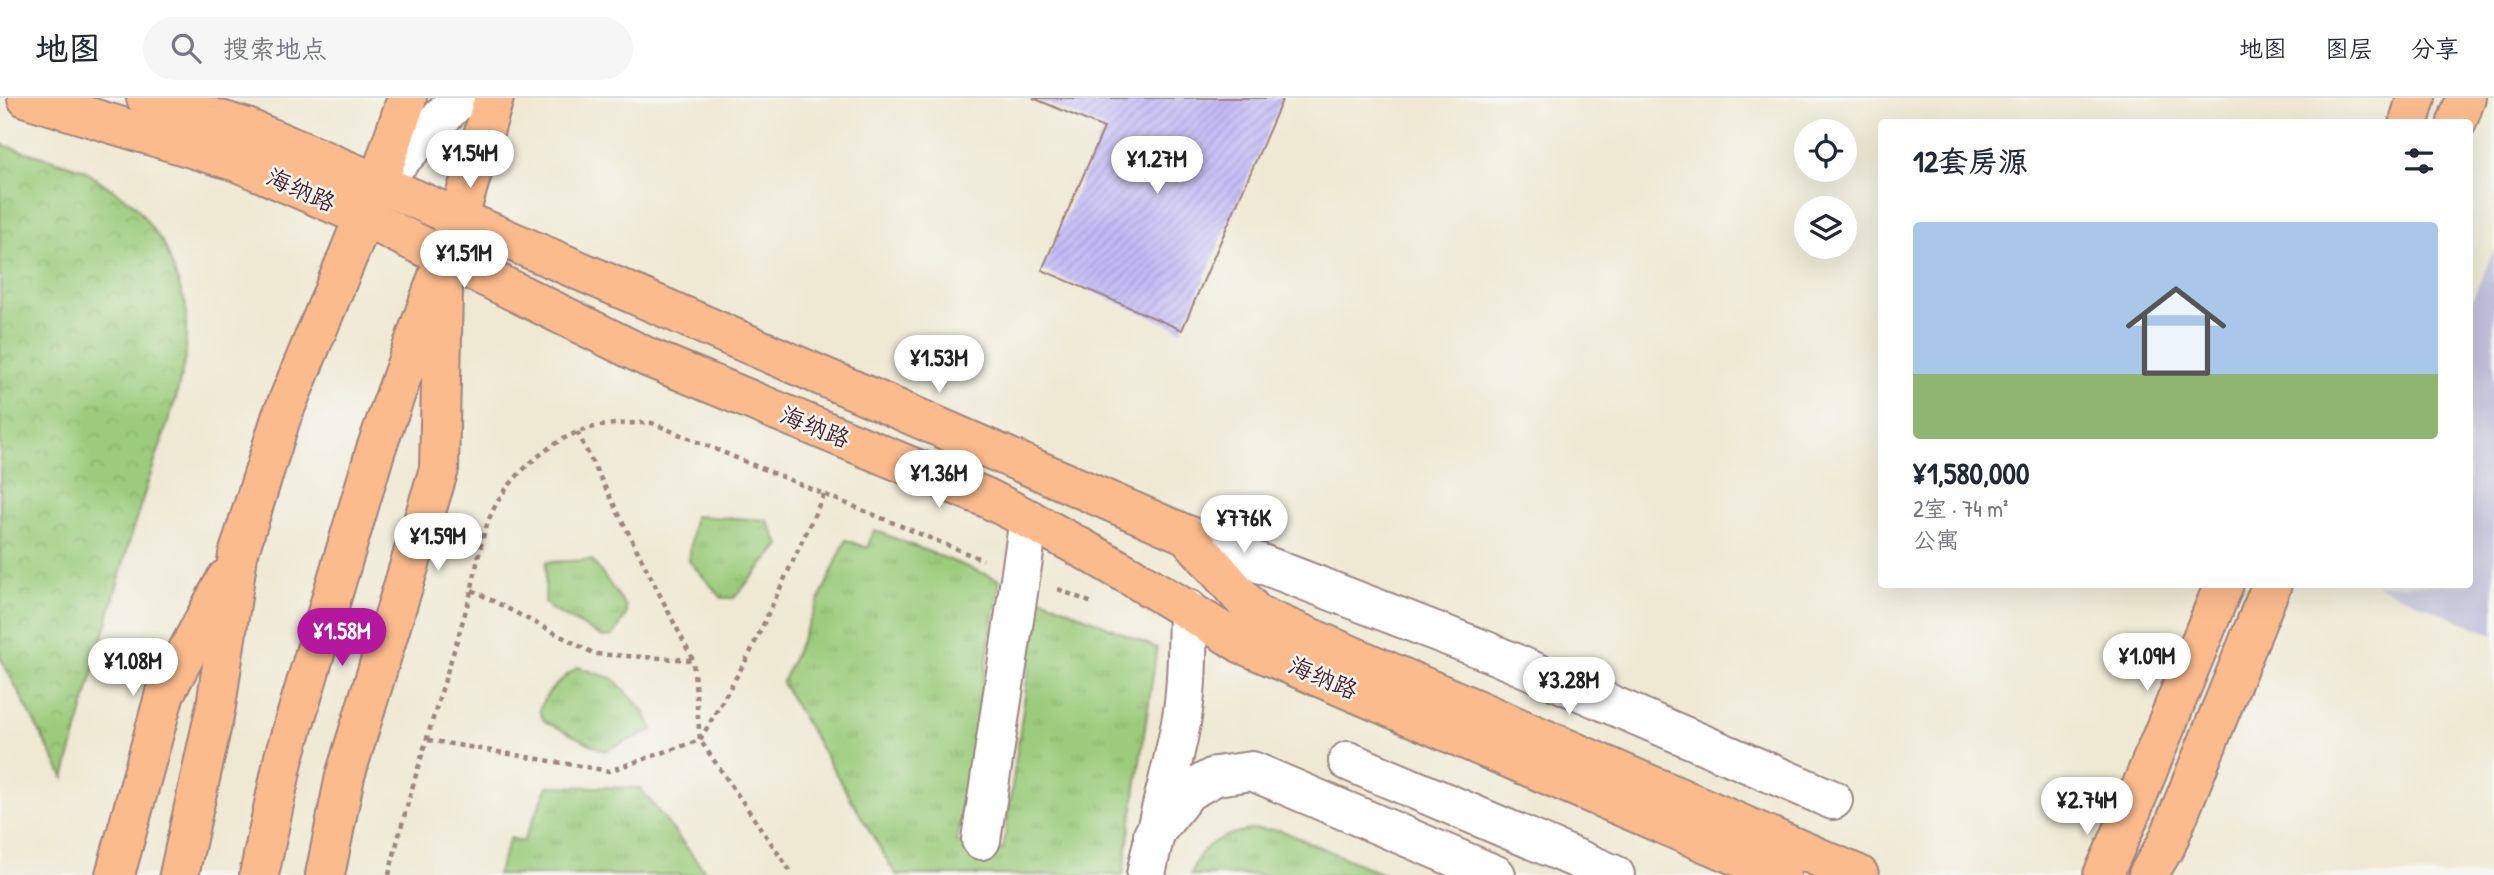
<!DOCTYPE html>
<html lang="zh">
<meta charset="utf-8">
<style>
body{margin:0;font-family:"Patrick Hand","LXGW WenKai TC",sans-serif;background:#f6f6f7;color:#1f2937;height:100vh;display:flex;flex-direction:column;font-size:26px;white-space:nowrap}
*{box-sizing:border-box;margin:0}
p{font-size:23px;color:#747a83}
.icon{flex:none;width:38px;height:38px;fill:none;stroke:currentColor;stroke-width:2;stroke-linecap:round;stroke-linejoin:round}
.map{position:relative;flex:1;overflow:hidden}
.drawer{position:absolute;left:1878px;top:21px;width:595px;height:469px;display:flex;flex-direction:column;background:#fff;border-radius:7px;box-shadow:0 7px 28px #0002}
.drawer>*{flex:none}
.controls{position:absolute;left:1794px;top:21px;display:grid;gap:14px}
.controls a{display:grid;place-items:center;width:63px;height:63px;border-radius:50%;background:#fff;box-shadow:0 7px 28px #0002;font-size:35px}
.price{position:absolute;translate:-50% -60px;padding:0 16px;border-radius:24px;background:#fff;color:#222;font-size:23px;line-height:46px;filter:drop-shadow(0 2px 4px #0008)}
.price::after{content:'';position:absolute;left:50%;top:42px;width:21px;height:16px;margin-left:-10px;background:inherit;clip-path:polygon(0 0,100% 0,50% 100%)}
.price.selected{background:#b5179e;color:#fff}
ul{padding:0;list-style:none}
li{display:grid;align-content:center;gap:14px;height:371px;padding:0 35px}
li span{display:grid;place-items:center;height:217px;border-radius:7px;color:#555}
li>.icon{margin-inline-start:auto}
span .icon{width:126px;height:126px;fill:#fffc;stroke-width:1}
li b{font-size:30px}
h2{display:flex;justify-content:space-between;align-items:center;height:84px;padding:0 35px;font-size:30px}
header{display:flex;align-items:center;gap:42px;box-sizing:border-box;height:98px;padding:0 35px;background:#fff;border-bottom:2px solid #e0e1e3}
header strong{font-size:33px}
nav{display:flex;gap:38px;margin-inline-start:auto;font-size:24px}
.search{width:490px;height:63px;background:#f6f6f7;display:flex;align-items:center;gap:18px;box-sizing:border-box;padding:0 24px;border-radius:38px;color:#747a83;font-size:26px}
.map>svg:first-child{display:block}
.railway{fill:#c2c1dc}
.grass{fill:url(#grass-tufts);stroke:#727653;stroke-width:2}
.park{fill:url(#park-crowns);stroke:#727653;stroke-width:2}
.building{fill:url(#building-hatch)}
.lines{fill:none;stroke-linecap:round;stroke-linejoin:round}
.minor-casing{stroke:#9c847f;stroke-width:42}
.major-casing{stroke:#9c847f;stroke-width:42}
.path{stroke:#9c847f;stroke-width:4.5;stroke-dasharray:5 5;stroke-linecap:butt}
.minor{stroke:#fff;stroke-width:38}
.major{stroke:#fbbb8d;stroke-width:38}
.labels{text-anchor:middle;stroke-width:5;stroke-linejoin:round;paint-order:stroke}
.street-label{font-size:24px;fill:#4a1f2b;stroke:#f6f6f2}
</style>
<header>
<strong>地图</strong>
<div class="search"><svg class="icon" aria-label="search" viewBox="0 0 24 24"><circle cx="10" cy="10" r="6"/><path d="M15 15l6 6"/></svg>搜索地点</div>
<nav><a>地图</a><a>图层</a><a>分享</a></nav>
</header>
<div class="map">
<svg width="2494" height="777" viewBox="0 0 2494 777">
<defs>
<pattern id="grass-tufts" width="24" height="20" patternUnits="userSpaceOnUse" patternTransform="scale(1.75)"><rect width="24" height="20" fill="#9bcc7b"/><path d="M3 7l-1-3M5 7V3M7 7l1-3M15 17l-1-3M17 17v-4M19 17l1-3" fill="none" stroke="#87af6a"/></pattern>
<pattern id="park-crowns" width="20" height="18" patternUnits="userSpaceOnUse" patternTransform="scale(1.75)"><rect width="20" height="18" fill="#9bcc7b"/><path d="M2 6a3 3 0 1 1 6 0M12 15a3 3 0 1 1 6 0" fill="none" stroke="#87af6a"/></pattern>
<pattern id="building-hatch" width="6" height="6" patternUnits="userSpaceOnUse" patternTransform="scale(1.75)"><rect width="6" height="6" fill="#c1b8f6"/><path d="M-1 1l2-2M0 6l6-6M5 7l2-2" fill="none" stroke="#a79ed3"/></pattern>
</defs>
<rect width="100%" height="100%" fill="#f6f6f2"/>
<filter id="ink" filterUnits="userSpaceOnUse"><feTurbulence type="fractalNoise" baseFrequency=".0143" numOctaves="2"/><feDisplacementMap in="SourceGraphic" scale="14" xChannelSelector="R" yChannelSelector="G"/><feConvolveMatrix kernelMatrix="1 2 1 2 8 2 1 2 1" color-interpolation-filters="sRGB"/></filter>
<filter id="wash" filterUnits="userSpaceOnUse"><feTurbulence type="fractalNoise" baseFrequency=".00686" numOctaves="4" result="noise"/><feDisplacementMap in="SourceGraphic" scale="28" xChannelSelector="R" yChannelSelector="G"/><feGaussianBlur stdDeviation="1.57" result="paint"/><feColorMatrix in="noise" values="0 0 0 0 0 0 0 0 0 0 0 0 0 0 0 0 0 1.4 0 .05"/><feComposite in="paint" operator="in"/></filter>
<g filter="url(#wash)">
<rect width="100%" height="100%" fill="#efe9d3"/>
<!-- railway -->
<polygon class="railway" points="2494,152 2494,537 2375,487 2469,486 2469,208"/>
<!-- grass -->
<g class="grass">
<polygon points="694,418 767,422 780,447 734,500 722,500 689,463"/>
<polygon points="874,432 1000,482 957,744 1003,752 1039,499 1157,550 1123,777 896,777 782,585 846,442 867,450"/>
<polygon points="592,462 626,508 626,518 613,538 603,539 551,511 545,504 546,464"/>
<path d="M 578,569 L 614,581 L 644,613 L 653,632 L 604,653 L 544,623 L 539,612 C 546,593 562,580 578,569 Z"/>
<polygon points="548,688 640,690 708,777 497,777 510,740 523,744"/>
<path d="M 1256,731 L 1280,732 L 1385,777 L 1191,777 C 1200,744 1225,735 1256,731 Z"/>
</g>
<!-- park -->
<polygon class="park" points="0,46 82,71 134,106 165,148 186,207 186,256 176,300 134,427 64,680 0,559"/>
<g id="blocks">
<!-- building -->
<polygon class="building" points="1033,0 1283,0 1182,232 1042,172 1104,30"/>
</g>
</g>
<g filter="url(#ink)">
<use href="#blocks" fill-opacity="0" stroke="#9c847f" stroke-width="2"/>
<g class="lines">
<defs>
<g id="minor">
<polyline points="378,85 460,0"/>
<polyline points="1187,437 1484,552 1833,702"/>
<polyline points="1348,663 1615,777"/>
<polyline points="1153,737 1188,693 1216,678 1252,673 1496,777"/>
<polyline points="981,742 1029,421"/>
<path d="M 1146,777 C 1156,724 1173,672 1182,619 C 1188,584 1187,547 1188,511"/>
</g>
<g id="major">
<path d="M 27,0 L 237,64 L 364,119 L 647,259 L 987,400 C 1075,444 1160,494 1242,546 L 1781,777"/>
<polyline points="146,0 247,30 378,85 1187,437 1256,516 1859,777"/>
<polyline points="2409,24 2416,0"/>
<polyline points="2457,24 2466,0"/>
<polyline points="115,777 165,595 226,481"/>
<polyline points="179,777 216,608 238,457 281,320 378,85 407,0"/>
<polyline points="259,777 284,659 376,351 459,119 494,0"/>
<polyline points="325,777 345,678 439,371 443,193"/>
<polyline points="2103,777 2126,726 2224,486"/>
<polyline points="2148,777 2167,745 2272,486"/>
</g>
</defs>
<!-- minor casing -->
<use href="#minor" class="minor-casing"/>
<!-- major casing -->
<use href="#major" class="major-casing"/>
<!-- path -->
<g class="path">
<polyline points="577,334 693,562 700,642 793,777"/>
<polyline points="1058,491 1092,505"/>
<polyline points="472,492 595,556 692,562"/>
<polyline points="428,642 609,673 700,642 750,555 824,396"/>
<path d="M 389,777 C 411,685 442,595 468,505 C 478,470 479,435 498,403 C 514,376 549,345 578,334 C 602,325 627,325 652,325 L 983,462"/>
</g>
<!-- minor -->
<use href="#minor" class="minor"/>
<!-- major -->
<use href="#major" class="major"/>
</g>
</g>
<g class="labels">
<!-- street labels -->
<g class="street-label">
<text transform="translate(301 92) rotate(24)" y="8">海纳路</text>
<text transform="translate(815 329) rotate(22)" y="8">海纳路</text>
<text transform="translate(1323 580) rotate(23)" y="8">海纳路</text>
</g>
</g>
</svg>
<div class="controls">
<a><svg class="icon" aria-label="locate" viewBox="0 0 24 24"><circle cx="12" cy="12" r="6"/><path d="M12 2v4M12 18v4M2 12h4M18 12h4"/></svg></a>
<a><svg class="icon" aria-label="layers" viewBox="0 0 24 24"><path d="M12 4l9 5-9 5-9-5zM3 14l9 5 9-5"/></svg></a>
</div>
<b class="price" style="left:470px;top:92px">¥1.54M</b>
<b class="price" style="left:1157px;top:98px">¥1.27M</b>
<b class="price" style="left:464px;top:192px">¥1.51M</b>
<b class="price" style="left:939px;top:297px">¥1.53M</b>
<b class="price" style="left:939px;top:412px">¥1.36M</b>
<b class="price" style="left:1244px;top:457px">¥776K</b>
<b class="price" style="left:438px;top:475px">¥1.59M</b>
<b class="price selected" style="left:342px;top:570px">¥1.58M</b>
<b class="price" style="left:2147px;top:595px">¥1.09M</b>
<b class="price" style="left:133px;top:600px">¥1.08M</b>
<b class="price" style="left:1569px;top:619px">¥3.28M</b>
<b class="price" style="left:2087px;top:739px">¥2.74M</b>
<section class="drawer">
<h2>12套房源<svg class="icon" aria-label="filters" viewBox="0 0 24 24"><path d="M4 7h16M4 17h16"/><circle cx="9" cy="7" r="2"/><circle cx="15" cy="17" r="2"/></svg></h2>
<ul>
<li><span style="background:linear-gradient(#a9c7e8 70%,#8fb573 0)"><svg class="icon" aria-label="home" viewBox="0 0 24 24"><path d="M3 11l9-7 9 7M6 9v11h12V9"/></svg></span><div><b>¥1,580,000</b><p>2室 · 74 m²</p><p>公寓</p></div></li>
</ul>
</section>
</div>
